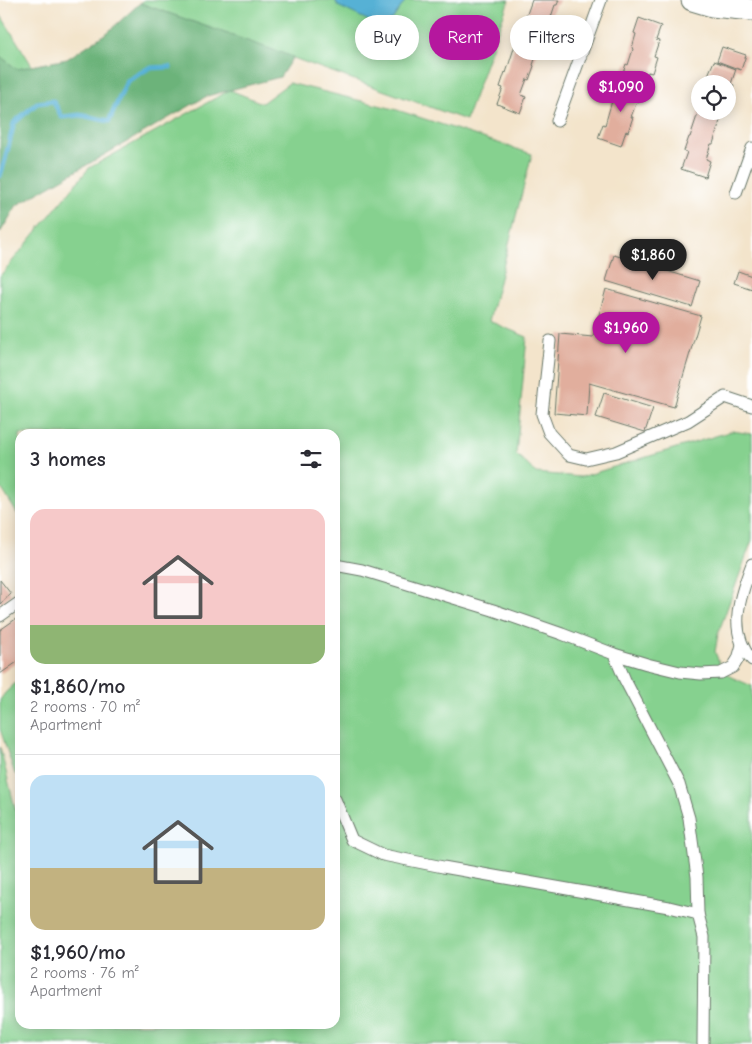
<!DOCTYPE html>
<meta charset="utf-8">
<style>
body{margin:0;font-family:"Comic Neue",sans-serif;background:#f2f2f3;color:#2b2b33;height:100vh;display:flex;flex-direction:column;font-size:19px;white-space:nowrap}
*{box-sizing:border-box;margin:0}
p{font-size:16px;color:#7c7c81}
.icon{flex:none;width:28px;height:28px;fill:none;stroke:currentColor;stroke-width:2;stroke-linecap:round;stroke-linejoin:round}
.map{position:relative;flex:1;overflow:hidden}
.panel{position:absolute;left:15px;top:429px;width:325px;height:600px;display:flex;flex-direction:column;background:#fff;border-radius:15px;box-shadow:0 2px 12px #0003}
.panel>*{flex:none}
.top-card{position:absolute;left:355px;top:15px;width:321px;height:45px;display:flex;gap:10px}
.buttons{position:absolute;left:691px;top:75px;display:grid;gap:10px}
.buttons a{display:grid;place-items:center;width:45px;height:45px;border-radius:50%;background:#fff;box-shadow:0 2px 12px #0003;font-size:25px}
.price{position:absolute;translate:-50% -42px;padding:0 11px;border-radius:18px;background:#b5179e;color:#fff;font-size:16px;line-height:32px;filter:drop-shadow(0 1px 2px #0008)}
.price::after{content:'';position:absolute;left:50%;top:30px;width:15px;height:11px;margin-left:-8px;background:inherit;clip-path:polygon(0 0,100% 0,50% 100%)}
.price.on{background:#222;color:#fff}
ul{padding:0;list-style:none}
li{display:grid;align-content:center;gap:10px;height:265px;padding:0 15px}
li+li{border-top:1px solid #e1e1e2}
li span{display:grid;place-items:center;height:155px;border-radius:15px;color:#555}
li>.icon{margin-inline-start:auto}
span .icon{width:90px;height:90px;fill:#fffc;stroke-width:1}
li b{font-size:21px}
h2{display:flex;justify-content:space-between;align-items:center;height:60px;padding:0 15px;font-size:21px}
.chip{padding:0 18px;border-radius:22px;background:#fff;box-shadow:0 2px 12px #0003;font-size:18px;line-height:45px}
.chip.on{background:#b5179e;color:#fff}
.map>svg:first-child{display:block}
.green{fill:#86d18f;stroke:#528762}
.forest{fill:#6cb37a;stroke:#467857}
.water{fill:#57b1d5;stroke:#3b7784}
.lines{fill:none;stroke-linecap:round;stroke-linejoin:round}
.stream{stroke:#57b1d5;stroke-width:5}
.building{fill:#e1ae9d}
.service-casing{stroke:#697769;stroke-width:13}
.minor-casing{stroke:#697769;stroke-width:23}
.service{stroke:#fff;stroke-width:11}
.minor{stroke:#fff;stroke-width:21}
</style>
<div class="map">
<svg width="752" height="1044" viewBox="0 0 752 1044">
<rect width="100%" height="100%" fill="#fff"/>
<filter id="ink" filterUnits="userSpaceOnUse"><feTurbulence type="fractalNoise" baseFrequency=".02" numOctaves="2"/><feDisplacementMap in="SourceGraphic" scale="10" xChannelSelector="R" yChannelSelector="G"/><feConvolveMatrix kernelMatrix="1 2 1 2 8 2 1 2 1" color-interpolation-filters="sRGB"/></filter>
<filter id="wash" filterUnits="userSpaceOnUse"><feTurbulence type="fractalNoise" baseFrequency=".0096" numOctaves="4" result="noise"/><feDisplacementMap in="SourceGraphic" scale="20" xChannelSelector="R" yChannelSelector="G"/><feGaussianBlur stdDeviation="1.12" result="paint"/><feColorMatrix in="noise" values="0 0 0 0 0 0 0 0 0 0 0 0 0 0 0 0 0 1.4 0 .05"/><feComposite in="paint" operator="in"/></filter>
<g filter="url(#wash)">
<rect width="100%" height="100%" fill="#f3e4cb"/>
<!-- green -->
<g class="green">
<polygon points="145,0 509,0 466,120 140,3"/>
<polygon points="0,14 39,77 0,106"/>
<polygon points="289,83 394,109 532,154 489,321 527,337 516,454 536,473 581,477 732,431 752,434 752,540 718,634 715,652 721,667 731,677 752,686 752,1044 0,1044 0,747 18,820 20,819 20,1024 335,1024 335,434 20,434 20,518 0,486 0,276 89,168 230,90 262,103"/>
<polygon points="20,679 20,777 15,774 0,729 0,700 5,693"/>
</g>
<!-- forest -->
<polygon class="forest" points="140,3 293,57 280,77 207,96 17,205 0,233 0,56 17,69 67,59 108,32"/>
<!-- water -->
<polygon class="water" points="335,0 406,0 392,20 380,26 338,6"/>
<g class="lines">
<!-- stream -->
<polyline class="stream" points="0,176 5,160 14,123 37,103 53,101 62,117 80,115 109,121 127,81 149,68 170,67"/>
</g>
<g id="blocks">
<!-- building -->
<g class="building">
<polygon points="532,0 559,0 557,5 555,5 540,50 538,50 533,65 534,66 529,80 527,79 521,95 526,97 520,113 497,104 503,88 500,87 505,72 506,73 516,42 517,42"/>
<polygon points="639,18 661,26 656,40 659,41 654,56 657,57 652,73 648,72 643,86 621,79 626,64 628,65 633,49 632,48 636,34 634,33"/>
<polygon points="722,47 746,55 741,70 717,61"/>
<polygon points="714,61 736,69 731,84 734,85 728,102 728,84 710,84 712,77 708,75"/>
<polygon points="622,80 644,88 640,102 637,101 631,117 633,117 628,132 626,131 621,146 598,138 603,124 605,125 614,94 617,95"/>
<polygon points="700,107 700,111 725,111 724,115 722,114 713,144 711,144 706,159 710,161 705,177 681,169 687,152 684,151 689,137 690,137"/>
<polygon points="614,255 700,281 692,307 606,281"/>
<polygon points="738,271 752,276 752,289 734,283"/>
<polygon points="606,289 701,316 674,407 589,383 587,416 554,413 560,334 593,337"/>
<polygon points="604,393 653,408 645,432 596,417"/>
<polygon points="0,580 11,594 0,604"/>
<polygon points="20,616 20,660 0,674 0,630"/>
</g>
</g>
</g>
<g filter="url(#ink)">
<use href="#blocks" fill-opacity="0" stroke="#697769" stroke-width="1"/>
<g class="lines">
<defs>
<g id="service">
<polyline points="557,121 601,0"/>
<polyline points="736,193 752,148"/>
<polyline points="550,341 542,414 549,433 569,455 586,459 616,452 688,421 725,397 752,406"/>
<path d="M 752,564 C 740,596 727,631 752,660"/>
<polyline points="335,565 362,570 493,610 562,634 614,654 647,664 680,672 701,674 721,673 733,667 738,659 742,645"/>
<polyline points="0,616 20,602"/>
<polyline points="614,654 625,680 679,784 689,818 697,877 698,914"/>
<polyline points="335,799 352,840 383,855 443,867 669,907 698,914 704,937 703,1044"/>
</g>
<polyline id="minor" points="692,0 712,6 752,10"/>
</defs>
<!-- service casing -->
<use href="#service" class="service-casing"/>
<!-- minor casing -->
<use href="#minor" class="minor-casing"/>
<!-- service -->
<use href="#service" class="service"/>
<!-- minor -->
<use href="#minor" class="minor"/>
</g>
</g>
</svg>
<div class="buttons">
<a><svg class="icon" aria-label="locate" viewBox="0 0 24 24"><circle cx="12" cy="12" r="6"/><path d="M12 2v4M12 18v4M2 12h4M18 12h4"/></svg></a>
</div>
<b class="price" style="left:621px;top:113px">$1,090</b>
<b class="price on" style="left:653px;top:281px">$1,860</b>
<b class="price" style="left:626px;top:354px">$1,960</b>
<div class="top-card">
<a class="chip">Buy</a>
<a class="chip on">Rent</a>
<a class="chip">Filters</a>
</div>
<section class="panel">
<h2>3 homes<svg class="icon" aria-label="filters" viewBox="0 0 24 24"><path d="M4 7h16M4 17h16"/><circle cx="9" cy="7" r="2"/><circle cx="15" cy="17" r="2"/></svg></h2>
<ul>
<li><span style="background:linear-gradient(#f6c9c9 75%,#8fb573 0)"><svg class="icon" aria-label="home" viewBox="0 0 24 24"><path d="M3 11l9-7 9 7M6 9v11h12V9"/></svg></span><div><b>$1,860/mo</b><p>2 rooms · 70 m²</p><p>Apartment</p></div></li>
<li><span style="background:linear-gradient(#bfe0f5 60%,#c2b280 0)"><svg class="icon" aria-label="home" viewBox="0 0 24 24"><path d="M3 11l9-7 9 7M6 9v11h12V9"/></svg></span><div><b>$1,960/mo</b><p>2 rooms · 76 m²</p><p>Apartment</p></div></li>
</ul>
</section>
</div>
